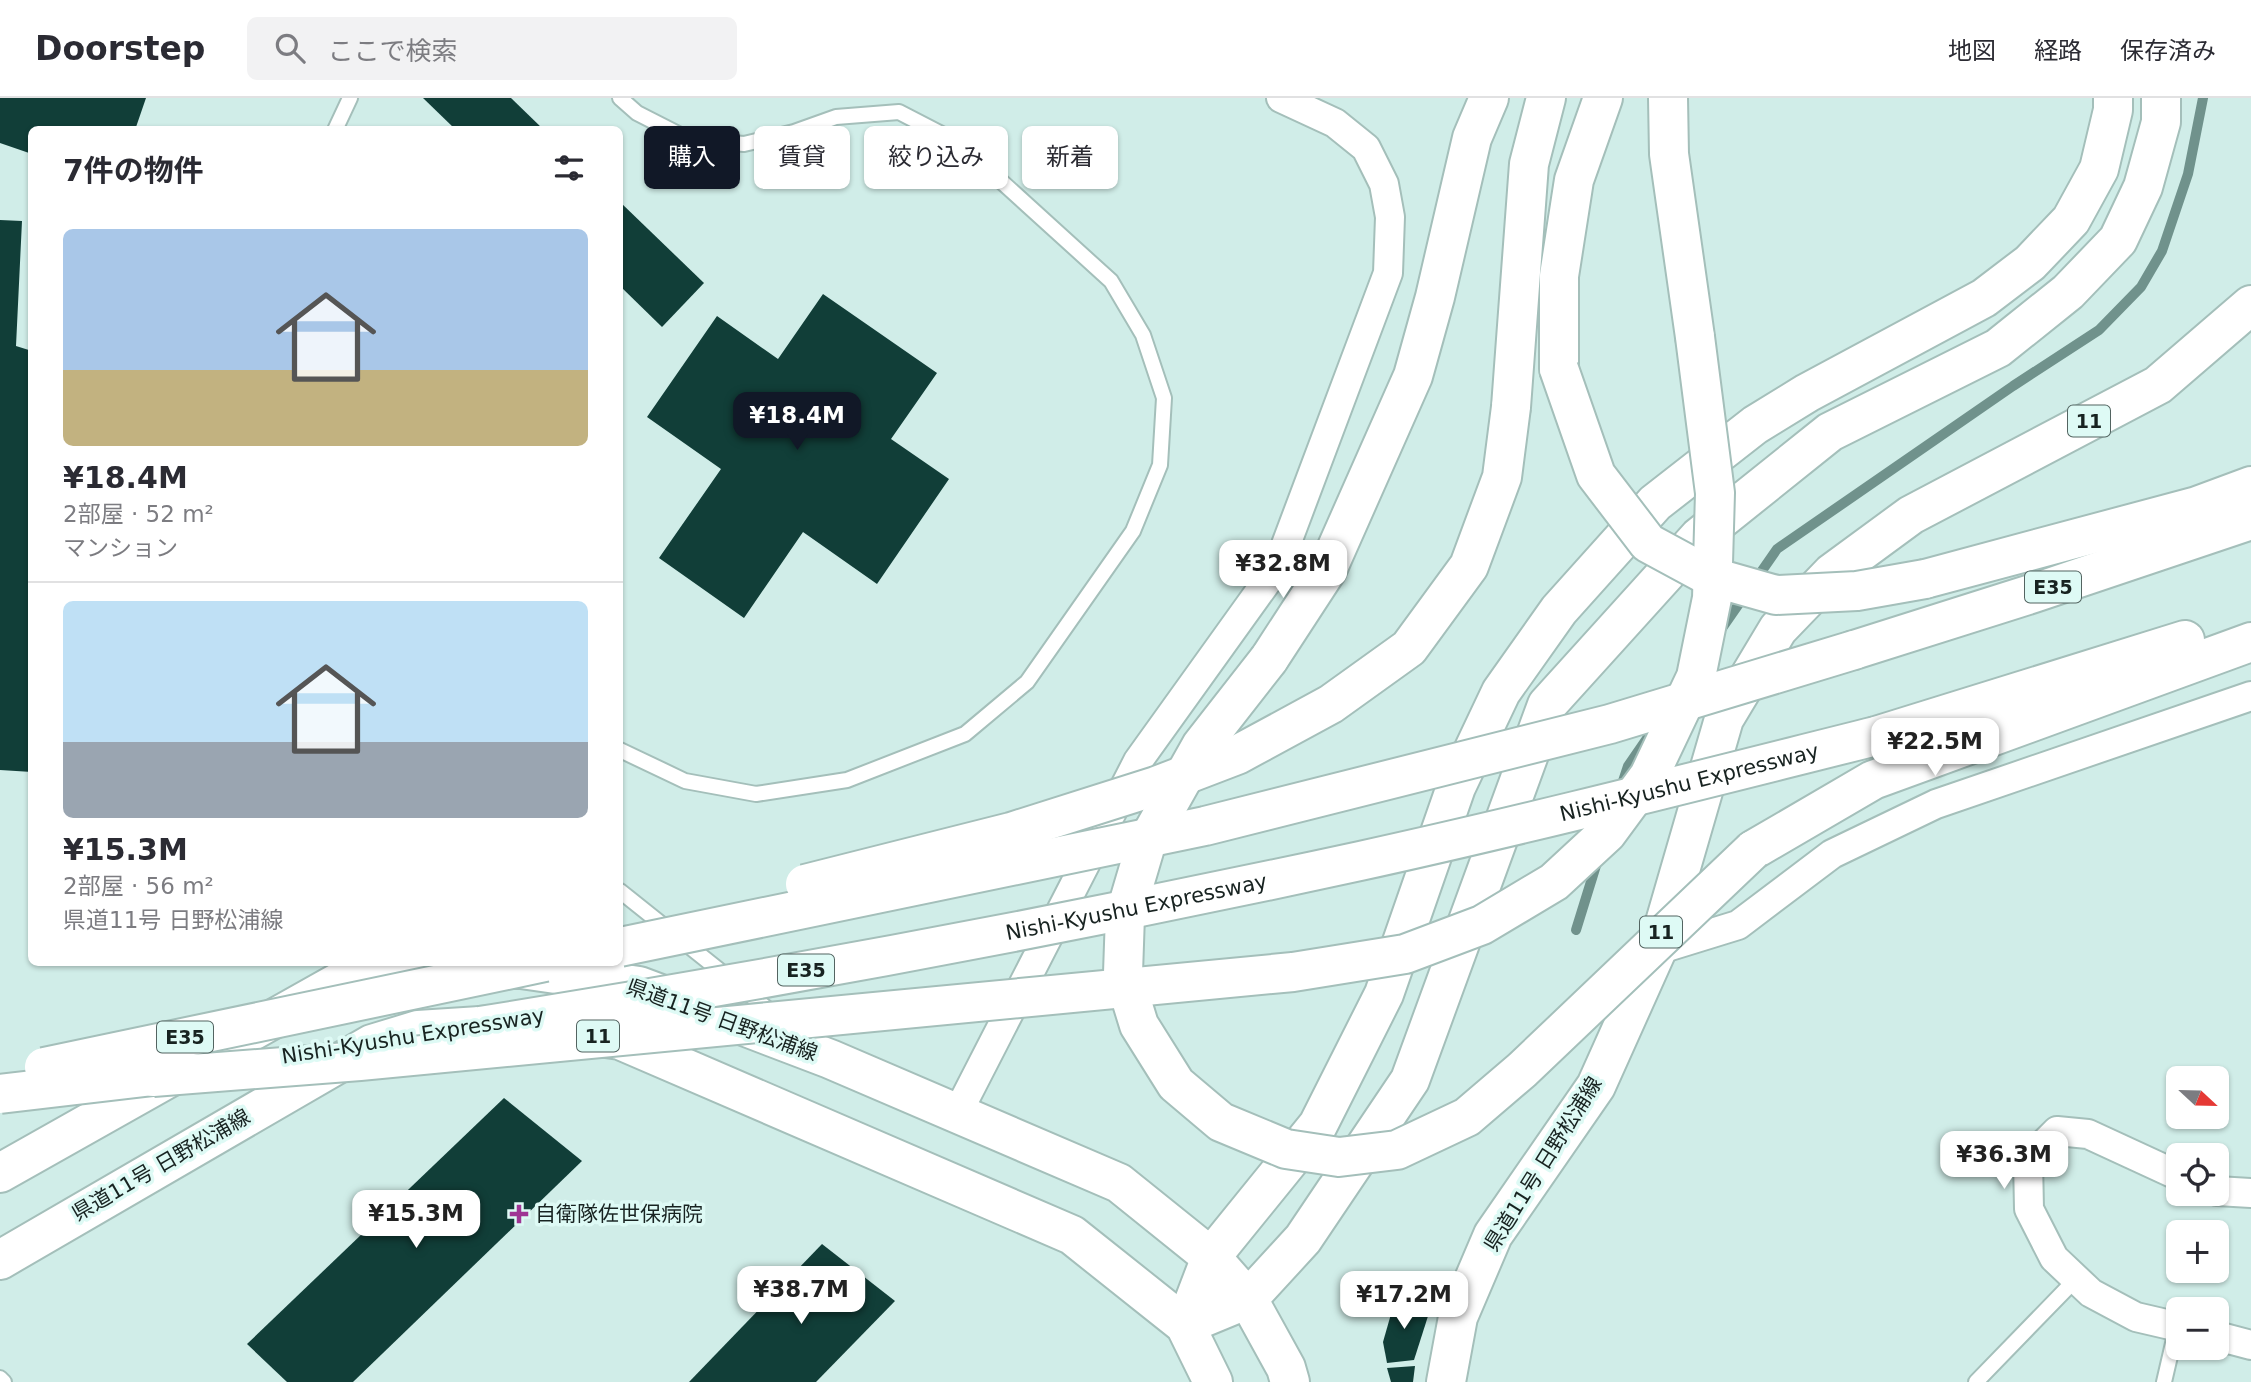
<!DOCTYPE html>
<html lang="ja">
<meta charset="utf-8">
<style>
body{margin:0;font-family:"DejaVu Sans","Noto Sans JP",sans-serif;background:#f2f2f3;color:#2b2b33;height:100vh;display:flex;flex-direction:column;font-size:26px;white-space:nowrap}
*{box-sizing:border-box;margin:0}
p{font-size:23px;color:#7c7c81}
.icon{flex:none;width:38px;height:38px;fill:none;stroke:currentColor;stroke-width:2;stroke-linecap:round;stroke-linejoin:round}
.map{position:relative;flex:1;overflow:hidden}
.side{position:absolute;left:28px;top:28px;width:595px;height:840px;display:flex;flex-direction:column;background:#fff;border-radius:10px;box-shadow:0 2px 5px #0004}
.side>*{flex:none}
.hud{position:absolute;left:644px;top:28px;width:665px;height:63px;display:flex;gap:14px}
.needle{width:46px;rotate:112deg}
.tools{position:absolute;left:2166px;top:968px;display:grid;gap:14px}
.tools a{display:grid;place-items:center;width:63px;height:63px;border-radius:10px;background:#fff;box-shadow:0 2px 5px #0004;font-size:35px}
.price{position:absolute;translate:-50% -60px;padding:0 16px;border-radius:14px;background:#fff;color:#222;font-size:23px;line-height:46px;filter:drop-shadow(0 2px 4px #0008)}
.price::after{content:'';position:absolute;left:50%;top:42px;width:21px;height:16px;margin-left:-10px;background:inherit;clip-path:polygon(0 0,100% 0,50% 100%)}
.price.active{background:#111827;color:#fff}
ul{padding:0;list-style:none}
li{display:grid;align-content:center;gap:14px;height:371px;padding:0 35px}
li+li{border-top:2px solid #e1e1e2}
li span{display:grid;place-items:center;height:217px;border-radius:10px;color:#555}
li>.icon{margin-inline-start:auto}
span .icon{width:126px;height:126px;fill:#fffc;stroke-width:1}
li b{font-size:30px}
h2{display:flex;justify-content:space-between;align-items:center;height:84px;padding:0 35px;font-size:30px}
.chip{padding:0 24px;border-radius:10px;background:#fff;box-shadow:0 2px 5px #0004;font-size:24px;line-height:63px}
.chip.active{background:#111827;color:#fff}
header{display:flex;align-items:center;gap:42px;box-sizing:border-box;height:98px;padding:0 35px;background:#fff;border-bottom:2px solid #e1e1e2}
header strong{font-size:33px}
nav{display:flex;gap:38px;margin-inline-start:auto;font-size:24px}
.search{width:490px;height:63px;background:#f2f2f3;display:flex;align-items:center;gap:18px;box-sizing:border-box;padding:0 24px;border-radius:10px;color:#7c7c81;font-size:26px}
.map>svg:first-child{display:block}
.lines{fill:none;stroke-linecap:round;stroke-linejoin:round}
.stream{stroke:#70928c;stroke-width:10}
.building{fill:#113e38}
.service-casing{stroke:#a4bfba;stroke-width:18}
.minor-casing{stroke:#a4bfba;stroke-width:32}
.primary-casing{stroke:#a4bfba;stroke-width:42}
.motorway-casing{stroke:#a4bfba;stroke-width:42}
.service{stroke:#fff;stroke-width:14}
.minor{stroke:#fff;stroke-width:28}
.primary{stroke:#fff;stroke-width:38}
.motorway{stroke:#fff;stroke-width:38}
.motorway-bridge-casing{stroke:#a4bfba;stroke-width:42;stroke-linecap:butt}
.motorway-bridge{stroke:#fff;stroke-width:38}
.poi-dot{fill:#9f3494;stroke:#defaf5;stroke-width:2.5}
.labels{text-anchor:middle;stroke-width:7;stroke-linejoin:round;paint-order:stroke}
.shield{fill:#defaf5;stroke:#536461;stroke-width:2}
.shield-label{font-size:19px;font-weight:bold;fill:#182321}
.street-label{font-size:21px;fill:#182321;stroke:#defaf5}
.poi-label{font-size:21px;fill:#182321;stroke:#defaf5;text-anchor:start}
</style>
<header>
<strong>Doorstep</strong>
<div class="search"><svg class="icon" aria-label="search" viewBox="0 0 24 24"><circle cx="10" cy="10" r="6"/><path d="M15 15l6 6"/></svg>ここで検索</div>
<nav><a>地図</a><a>経路</a><a>保存済み</a></nav>
</header>
<div class="map">
<svg width="2251" height="1284" viewBox="0 0 2251 1284">
<rect width="100%" height="100%" fill="#d0ede8"/>
<g class="lines">
<!-- stream -->
<g class="stream">
<polyline points="1718,536 1777,451 2013,288 2099,232 2141,189 2162,153 2188,76 2203,0"/>
<polyline points="1620,692 1628,668 1650,636"/>
<polyline points="1576,832 1598,761"/>
</g>
</g>
<!-- building -->
<g class="building">
<polygon points="0,0 146,0 135,32 32,32 32,56 0,45"/>
<polygon points="423,0 511,0 544,32 456,32"/>
<polygon points="620,104 704,185 662,229 620,188"/>
<polygon points="0,122 22,123 16,248 32,253 32,674 0,672"/>
<polygon points="823,196 937,275 891,341 949,381 877,486 803,434 744,520 659,460 721,371 647,319 717,218 778,261"/>
<polygon points="504,1000 582,1063 353,1284 287,1284 247,1246"/>
<polygon points="822,1146 895,1203 816,1284 689,1284"/>
<polygon points="1397,1195 1429,1215 1414,1262 1387,1265 1383,1244"/>
<polygon points="1415,1268 1413,1284 1391,1284 1387,1270"/>
</g>
<g class="lines">
<defs>
<g id="service">
<polyline points="335,32 350,0"/>
<polyline points="620,652 685,683 756,696 847,682 965,636 1027,584 1133,433 1160,367 1164,300 1143,237 1111,183 959,45 899,14 836,19 794,34 744,46 688,41 637,15 620,0"/>
<polyline points="620,793 774,916"/>
<polyline points="0,1280 4,1284"/>
<polyline points="1976,1284 2076,1181"/>
<polyline points="2164,1284 2177,1228"/>
</g>
<g id="minor">
<polyline points="1657,852 1738,827 1832,756 1936,706 2251,598"/>
<polyline points="957,1016 1138,663 1278,468 1388,175 1390,119 1384,86 1366,50 1335,25 1281,0"/>
<polyline points="2179,1078 2088,1036 2057,1033 2028,1062 2029,1111 2054,1160 2091,1195 2136,1219 2179,1229"/>
<polyline points="2217,1093 2251,1095"/>
<polyline points="2217,1238 2251,1247"/>
</g>
<g id="primary">
<polyline points="733,924 830,961 1119,1085 1211,1159 1248,1201 1286,1270 1290,1284"/>
<polyline points="599,939 620,942 1072,1137 1185,1227 1213,1284"/>
<polyline points="0,1075 339,884 390,870 521,871 639,888 671,900"/>
<polyline points="0,1162 372,946 418,932 512,926"/>
<polyline points="1446,1284 1458,1219 1493,1137 1596,988 1657,852 1724,621 1778,531 1832,475 1911,417 2158,287 2251,207"/>
</g>
<g id="motorway">
<polyline points="1668,0 1669,56 1695,239"/>
<polyline points="1559,271 1559,178 1574,82 1603,0"/>
<polyline points="1511,309 1529,66 1546,0"/>
<polyline points="1925,481 2197,408 2251,388"/>
<polyline points="1854,552 2034,495 2251,422"/>
<polyline points="1269,561 1327,472 1413,278 1435,199 1472,40 1489,0"/>
<polyline points="1876,638 2185,542"/>
<polyline points="1753,752 1873,682 2251,544"/>
<polyline points="1185,1227 1248,1201 1303,1141 1410,982 1547,607 1699,439 1830,334 1998,250 2068,194 2118,142 2143,89 2161,24 2161,0"/>
<polyline points="1185,1227 1211,1159 1318,1027 1384,896 1456,689 1501,594 1559,512 1655,405 1755,327 1807,295 1984,200 2030,165 2071,122 2099,71 2113,12 2113,0"/>
</g>
</defs>
<!-- service casing -->
<use href="#service" class="service-casing"/>
<!-- minor casing -->
<use href="#minor" class="minor-casing"/>
<!-- primary casing -->
<use href="#primary" class="primary-casing"/>
<!-- motorway casing -->
<use href="#motorway" class="motorway-casing"/>
<!-- service -->
<use href="#service" class="service"/>
<!-- minor -->
<use href="#minor" class="minor"/>
<!-- primary -->
<use href="#primary" class="primary"/>
<!-- motorway -->
<use href="#motorway" class="motorway"/>
<defs>
<g id="motorway-bridge">
<polyline points="1559,271 1596,377 1648,445 1709,478 1776,497 1857,493 1925,481"/>
<polyline points="1269,561 1201,648 1146,746 1125,817 1123,875 1139,927 1176,986 1221,1024 1286,1051 1339,1059 1397,1052 1467,1019 1522,972 1753,752"/>
<polyline points="805,786 1011,734 1156,688 1237,657 1331,606 1409,550 1469,468 1502,379 1511,309"/>
<polyline points="620,849 1205,728 1610,626 1854,552"/>
<path id="s1" d="M 480,928 C 775,881 1069,826 1360,763 C 1533,725 1704,681 1876,638"/>
<polyline points="44,969 545,864"/>
<polyline points="153,979 360,963 1293,874 1405,856 1482,827 1554,784 1607,735 1649,678 1696,579 1712,500 1715,395 1695,239"/>
<polyline points="0,996 179,975"/>
</g>
</defs>
<!-- motorway-bridge casing -->
<use href="#motorway-bridge" class="motorway-bridge-casing"/>
<!-- motorway-bridge -->
<use href="#motorway-bridge" class="motorway-bridge"/>
</g>
<!-- markers -->
<path class="poi-dot" d="M515.5 1105.5h7v7h7v7h-7v7h-7v-7h-7v-7h7z"/>
<g class="labels">
<!-- shield labels -->
<g class="shield">
<rect x="2068" y="307.5" width="42" height="31" rx="5"/>
<rect x="2025" y="473.5" width="56" height="31" rx="5"/>
<rect x="1640" y="818.5" width="42" height="31" rx="5"/>
<rect x="778" y="856.5" width="56" height="31" rx="5"/>
<rect x="577" y="922.5" width="42" height="31" rx="5"/>
<rect x="157" y="923.5" width="56" height="31" rx="5"/>
</g>
<g class="shield-label">
<text x="2089" y="330">11</text>
<text x="2053" y="496">E35</text>
<text x="1661" y="841">11</text>
<text x="806" y="879">E35</text>
<text x="598" y="945">11</text>
<text x="185" y="946">E35</text>
</g>
<!-- street labels -->
<g class="street-label">
<text dy="7" stroke="none"><textPath href="#s1" startOffset="1234">Nishi-Kyushu Expressway</textPath></text>
<text dy="7" stroke="none"><textPath href="#s1" startOffset="667">Nishi-Kyushu Expressway</textPath></text>
<text transform="translate(722 922) rotate(20)" y="7">県道11号 日野松浦線</text>
<text transform="translate(413 938) rotate(-9)" y="7">Nishi-Kyushu Expressway</text>
<text transform="translate(1543 1066) rotate(-58)" y="7">県道11号 日野松浦線</text>
<text transform="translate(161 1067) rotate(-30)" y="7">県道11号 日野松浦線</text>
</g>
<!-- poi labels -->
<g class="poi-label">
<text x="535" y="1123">自衛隊佐世保病院</text>
</g>
</g>
</svg>
<div class="tools">
<a><svg class="needle" viewBox="-14 -14 28 28"><path d="M0-13l5 13h-10z" fill="#e53935"/><path d="M0 13l5-13h-10z" fill="#7c7c81"/></svg></a>
<a><svg class="icon" aria-label="locate" viewBox="0 0 24 24"><circle cx="12" cy="12" r="6"/><path d="M12 2v4M12 18v4M2 12h4M18 12h4"/></svg></a>
<a>+</a>
<a>−</a>
</div>
<b class="price active" style="left:797px;top:354px">¥18.4M</b>
<b class="price" style="left:1283px;top:502px">¥32.8M</b>
<b class="price" style="left:1935px;top:680px">¥22.5M</b>
<b class="price" style="left:2004px;top:1093px">¥36.3M</b>
<b class="price" style="left:416px;top:1152px">¥15.3M</b>
<b class="price" style="left:801px;top:1228px">¥38.7M</b>
<b class="price" style="left:1404px;top:1233px">¥17.2M</b>
<div class="hud">
<a class="chip active">購入</a>
<a class="chip">賃貸</a>
<a class="chip">絞り込み</a>
<a class="chip">新着</a>
</div>
<section class="side">
<h2>7件の物件<svg class="icon" aria-label="filters" viewBox="0 0 24 24"><path d="M4 7h16M4 17h16"/><circle cx="9" cy="7" r="2"/><circle cx="15" cy="17" r="2"/></svg></h2>
<ul>
<li><span style="background:linear-gradient(#a9c7e8 65%,#c2b280 0)"><svg class="icon" aria-label="home" viewBox="0 0 24 24"><path d="M3 11l9-7 9 7M6 9v11h12V9"/></svg></span><div><b>¥18.4M</b><p>2部屋 · 52 m²</p><p>マンション</p></div></li>
<li><span style="background:linear-gradient(#bfe0f5 65%,#9aa5b1 0)"><svg class="icon" aria-label="home" viewBox="0 0 24 24"><path d="M3 11l9-7 9 7M6 9v11h12V9"/></svg></span><div><b>¥15.3M</b><p>2部屋 · 56 m²</p><p>県道11号 日野松浦線</p></div></li>
</ul>
</section>
</div>
